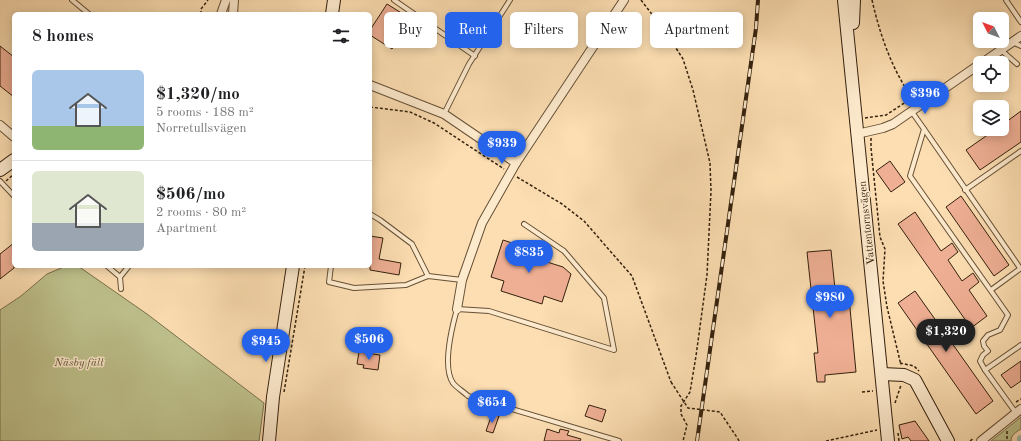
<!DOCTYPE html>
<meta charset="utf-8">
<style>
body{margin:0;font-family:"Old Standard TT",serif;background:#f6f6f6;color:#202124;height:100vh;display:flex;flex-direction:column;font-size:15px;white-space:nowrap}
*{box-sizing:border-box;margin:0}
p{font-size:13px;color:#757577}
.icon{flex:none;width:22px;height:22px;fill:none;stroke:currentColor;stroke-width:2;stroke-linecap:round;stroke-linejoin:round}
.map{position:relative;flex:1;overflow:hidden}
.sheet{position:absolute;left:12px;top:12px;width:360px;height:256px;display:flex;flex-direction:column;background:#fff;border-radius:6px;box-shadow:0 2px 10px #0003}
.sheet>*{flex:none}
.hud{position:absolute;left:384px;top:12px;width:380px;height:36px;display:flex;gap:8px}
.needle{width:26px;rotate:312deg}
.tools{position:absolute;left:973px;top:12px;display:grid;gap:8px}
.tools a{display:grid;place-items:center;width:36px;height:36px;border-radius:6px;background:#fff;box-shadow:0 2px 10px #0003;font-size:20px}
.price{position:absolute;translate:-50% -34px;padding:0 9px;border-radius:14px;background:#2563eb;color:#fff;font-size:13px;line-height:26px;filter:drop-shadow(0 1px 2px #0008)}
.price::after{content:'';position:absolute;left:50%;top:24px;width:12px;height:9px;margin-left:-6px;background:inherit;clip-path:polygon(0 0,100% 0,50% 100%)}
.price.selected{background:#222;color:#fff}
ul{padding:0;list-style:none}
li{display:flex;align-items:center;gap:12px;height:100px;padding:0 20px}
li+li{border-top:1px solid #e0e0e0}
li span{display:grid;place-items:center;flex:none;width:112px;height:80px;border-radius:6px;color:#555}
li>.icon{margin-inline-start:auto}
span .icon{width:48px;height:48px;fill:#fffc;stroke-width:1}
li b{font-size:17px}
h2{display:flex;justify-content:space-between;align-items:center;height:48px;padding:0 20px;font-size:17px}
.chip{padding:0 14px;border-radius:6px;background:#fff;box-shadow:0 2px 10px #0003;font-size:14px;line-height:36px}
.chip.selected{background:#2563eb;color:#fff}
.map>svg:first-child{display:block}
.green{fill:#bec18c;stroke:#79714c}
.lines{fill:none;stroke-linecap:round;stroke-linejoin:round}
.canal{stroke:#9fbcb0;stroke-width:8}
.building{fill:#efaf94;stroke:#34210d}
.lane-casing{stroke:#665036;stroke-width:6}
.street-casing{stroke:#665036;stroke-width:10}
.secondary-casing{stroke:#34210d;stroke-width:14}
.path{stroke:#34210d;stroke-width:1.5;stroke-dasharray:3 2;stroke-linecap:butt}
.lane{stroke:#fdeacd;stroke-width:4}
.street{stroke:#fdeacd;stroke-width:8}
.secondary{stroke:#fdeacd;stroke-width:12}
.rail-casing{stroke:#34210d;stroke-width:4}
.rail{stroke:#fdeacd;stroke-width:2.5;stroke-dasharray:8;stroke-linecap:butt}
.path-bridge{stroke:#34210d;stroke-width:1.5;stroke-dasharray:3 2;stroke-linecap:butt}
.labels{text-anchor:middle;stroke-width:3;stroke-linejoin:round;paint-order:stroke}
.street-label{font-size:11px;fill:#34210d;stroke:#fdeacd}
.park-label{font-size:11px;font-style:italic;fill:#5d5133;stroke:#fdeacd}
</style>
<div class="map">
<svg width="1021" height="441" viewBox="0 0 1021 441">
<rect width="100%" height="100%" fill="#fcdeb2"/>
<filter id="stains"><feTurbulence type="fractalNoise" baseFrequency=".005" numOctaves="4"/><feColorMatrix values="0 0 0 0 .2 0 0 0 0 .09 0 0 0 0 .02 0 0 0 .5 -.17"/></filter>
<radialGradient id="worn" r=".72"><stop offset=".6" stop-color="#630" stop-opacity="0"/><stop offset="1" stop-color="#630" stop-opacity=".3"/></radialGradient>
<!-- green -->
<g class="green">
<polygon points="66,266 78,266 147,314 264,403 259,441 0,441 0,310 21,296 47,274"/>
<path d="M 1021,417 L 1021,429 C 1016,432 1011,435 1011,441 L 991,441 Z"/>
</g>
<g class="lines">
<!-- canal -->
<polyline class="canal" points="1021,441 1021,439"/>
</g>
<!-- building -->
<g class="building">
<polygon points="387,4 411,19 392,49 370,35 370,30"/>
<polygon points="0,46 14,57 14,97 0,86"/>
<polygon points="1021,111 1021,142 980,170 966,150 996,129 1002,129 1002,125"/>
<polygon points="890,161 905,182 891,192 876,171"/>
<polygon points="961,196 1009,265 994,276 946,207"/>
<polygon points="915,212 941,251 952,243 958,252 948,260 962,281 973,273 979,282 969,290 987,316 971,328 898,224"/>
<polygon points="370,236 383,238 379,259 401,263 399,275 370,270"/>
<polygon points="503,240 515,244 517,241 531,245 528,256 563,267 571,274 562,302 544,296 542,304 501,291 504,281 491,277"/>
<polygon points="14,243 14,268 0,279 0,254"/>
<polygon points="831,250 835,289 848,287 856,372 825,375 825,382 817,382 814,353 818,353 807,252"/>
<polygon points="915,291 993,401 976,414 898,303"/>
<polygon points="359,352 380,355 378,370 363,368 364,365 357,364"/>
<polygon points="1021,361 1021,381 1011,388 1001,375"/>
<polygon points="589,405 606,410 602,422 585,416"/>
<polygon points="492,414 499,416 493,433 486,431"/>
<polygon points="915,421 929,441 911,441 908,437 902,439 899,425"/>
<polygon points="547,429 559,433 560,429 569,431 567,435 581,439 580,441 544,441"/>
</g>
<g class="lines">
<defs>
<g id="lane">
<polyline points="72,0 89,14"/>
<polyline points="394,0 475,56"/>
<polyline points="1006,0 1021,22"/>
<polyline points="1012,42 1021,46"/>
<polyline points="1001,50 1017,64"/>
<polyline points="912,112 924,129 910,176 1008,315 1000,330 988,335 983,341 984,346 988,351 983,355 980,361 985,370"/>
<polyline points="444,114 469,64 510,0"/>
<polyline points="924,129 1020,268"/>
<polyline points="0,181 14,196"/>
<polyline points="965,190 1021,151"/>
<polyline points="370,214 380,220 412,244 428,276"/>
<path d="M 524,224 L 564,251 L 604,298 L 614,350 L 489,311 L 457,309 C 452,327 442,367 453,383 C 457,388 464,392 468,396 L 619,441"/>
<polyline points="107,266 120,277 121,289"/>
<polyline points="331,266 329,282 354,288 406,285 428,276 462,280"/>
<polyline points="120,277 129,266"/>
<polyline points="991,290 1021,268"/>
<polyline points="1016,413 985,370 1021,345"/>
</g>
<g id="street">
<polyline points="221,14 226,0"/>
<polyline points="233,14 234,0"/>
<polyline points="982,63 1021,36"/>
<polyline points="370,85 444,114 516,163 482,223 462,280 457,309"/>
<polyline points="0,125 14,137"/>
<polyline points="857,134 883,128 893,124 980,64"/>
<polyline points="516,163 624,0"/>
<polyline points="981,441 1021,409"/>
</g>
<g id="secondary">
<polyline points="844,0 888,441"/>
<polyline points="332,14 334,0"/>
<polyline points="853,23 854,0"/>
<polyline points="0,170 14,160"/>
<polyline points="882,374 904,375 915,380 948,441"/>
<polyline points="269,441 273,397 293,266"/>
</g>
</defs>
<!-- lane casing -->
<use href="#lane" class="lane-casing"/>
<!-- street casing -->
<use href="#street" class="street-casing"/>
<!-- secondary casing -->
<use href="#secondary" class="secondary-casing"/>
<!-- path -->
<g class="path">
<polyline points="641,0 667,34 683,59 693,90 710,163 711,191 707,275 696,356 690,392 681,406 681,414 687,425 683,441"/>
<path d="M 872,0 C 880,35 892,70 913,99"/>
<polyline points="201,14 201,9 208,0"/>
<polyline points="370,107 410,112 434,123 504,169"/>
<polyline points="865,118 886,115 912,98"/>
<polyline points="871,138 871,148 880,237 885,249 883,281 887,307 901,365"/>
<polyline points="517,177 562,204 584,221 632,276 671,382"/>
<polyline points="6,181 14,174"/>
<polyline points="900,363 914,366 919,371"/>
<polyline points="284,392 305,266"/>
<polyline points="862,392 873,391"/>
<polyline points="1016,402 1021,399"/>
<polyline points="895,403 901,385"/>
<polyline points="1007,431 1007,441"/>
<polyline points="898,433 899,441"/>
<polyline points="738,439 739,441"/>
<polyline points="826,441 877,430"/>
<polyline points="970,441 974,438"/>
</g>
<!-- lane -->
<use href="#lane" class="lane"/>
<!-- street -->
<use href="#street" class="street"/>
<!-- secondary -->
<use href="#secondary" class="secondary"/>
<defs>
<polyline id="rail" points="697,441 756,28 758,0"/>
</defs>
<!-- rail casing -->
<use href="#rail" class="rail-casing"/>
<!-- rail -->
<use href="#rail" class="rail"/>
<!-- path-bridge -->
<polyline class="path-bridge" points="671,382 688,408 720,412 738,439"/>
</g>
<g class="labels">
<!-- street labels -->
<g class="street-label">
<text transform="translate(866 223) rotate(-96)" y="4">Vattentornsvägen</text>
</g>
<!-- park labels -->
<g class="park-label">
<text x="79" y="366">Näsby fält</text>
</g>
</g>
<rect width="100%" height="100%" filter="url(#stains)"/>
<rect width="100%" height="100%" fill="url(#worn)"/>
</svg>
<div class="tools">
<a><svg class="needle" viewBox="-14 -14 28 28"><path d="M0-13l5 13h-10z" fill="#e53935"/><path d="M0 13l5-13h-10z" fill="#757577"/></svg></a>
<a><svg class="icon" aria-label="locate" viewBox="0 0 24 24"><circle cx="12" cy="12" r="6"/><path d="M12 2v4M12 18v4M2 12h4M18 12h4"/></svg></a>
<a><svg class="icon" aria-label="layers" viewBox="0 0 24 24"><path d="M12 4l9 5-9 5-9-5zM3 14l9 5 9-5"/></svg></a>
</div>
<b class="price" style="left:925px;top:115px">$396</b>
<b class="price" style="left:502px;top:165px">$939</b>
<b class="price" style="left:529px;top:274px">$835</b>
<b class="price" style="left:830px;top:319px">$980</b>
<b class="price selected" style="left:946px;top:353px">$1,320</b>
<b class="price" style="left:369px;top:361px">$506</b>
<b class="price" style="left:266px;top:363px">$945</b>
<b class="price" style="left:492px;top:424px">$654</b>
<div class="hud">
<a class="chip">Buy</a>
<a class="chip selected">Rent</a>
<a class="chip">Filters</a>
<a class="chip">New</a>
<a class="chip">Apartment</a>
</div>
<section class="sheet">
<h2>8 homes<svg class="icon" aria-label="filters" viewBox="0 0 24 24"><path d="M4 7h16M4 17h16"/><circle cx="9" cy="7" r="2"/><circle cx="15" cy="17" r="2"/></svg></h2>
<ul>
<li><span style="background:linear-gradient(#a9c7e8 70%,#8fb573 0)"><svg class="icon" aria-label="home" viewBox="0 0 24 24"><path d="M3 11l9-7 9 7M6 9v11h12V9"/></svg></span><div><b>$1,320/mo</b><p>5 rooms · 188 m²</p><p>Norretullsvägen</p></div></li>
<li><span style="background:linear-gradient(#dfe7d0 65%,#9aa5b1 0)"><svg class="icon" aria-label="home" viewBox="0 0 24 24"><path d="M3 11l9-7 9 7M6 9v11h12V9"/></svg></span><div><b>$506/mo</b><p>2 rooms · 80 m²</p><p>Apartment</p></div></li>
</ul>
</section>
</div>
